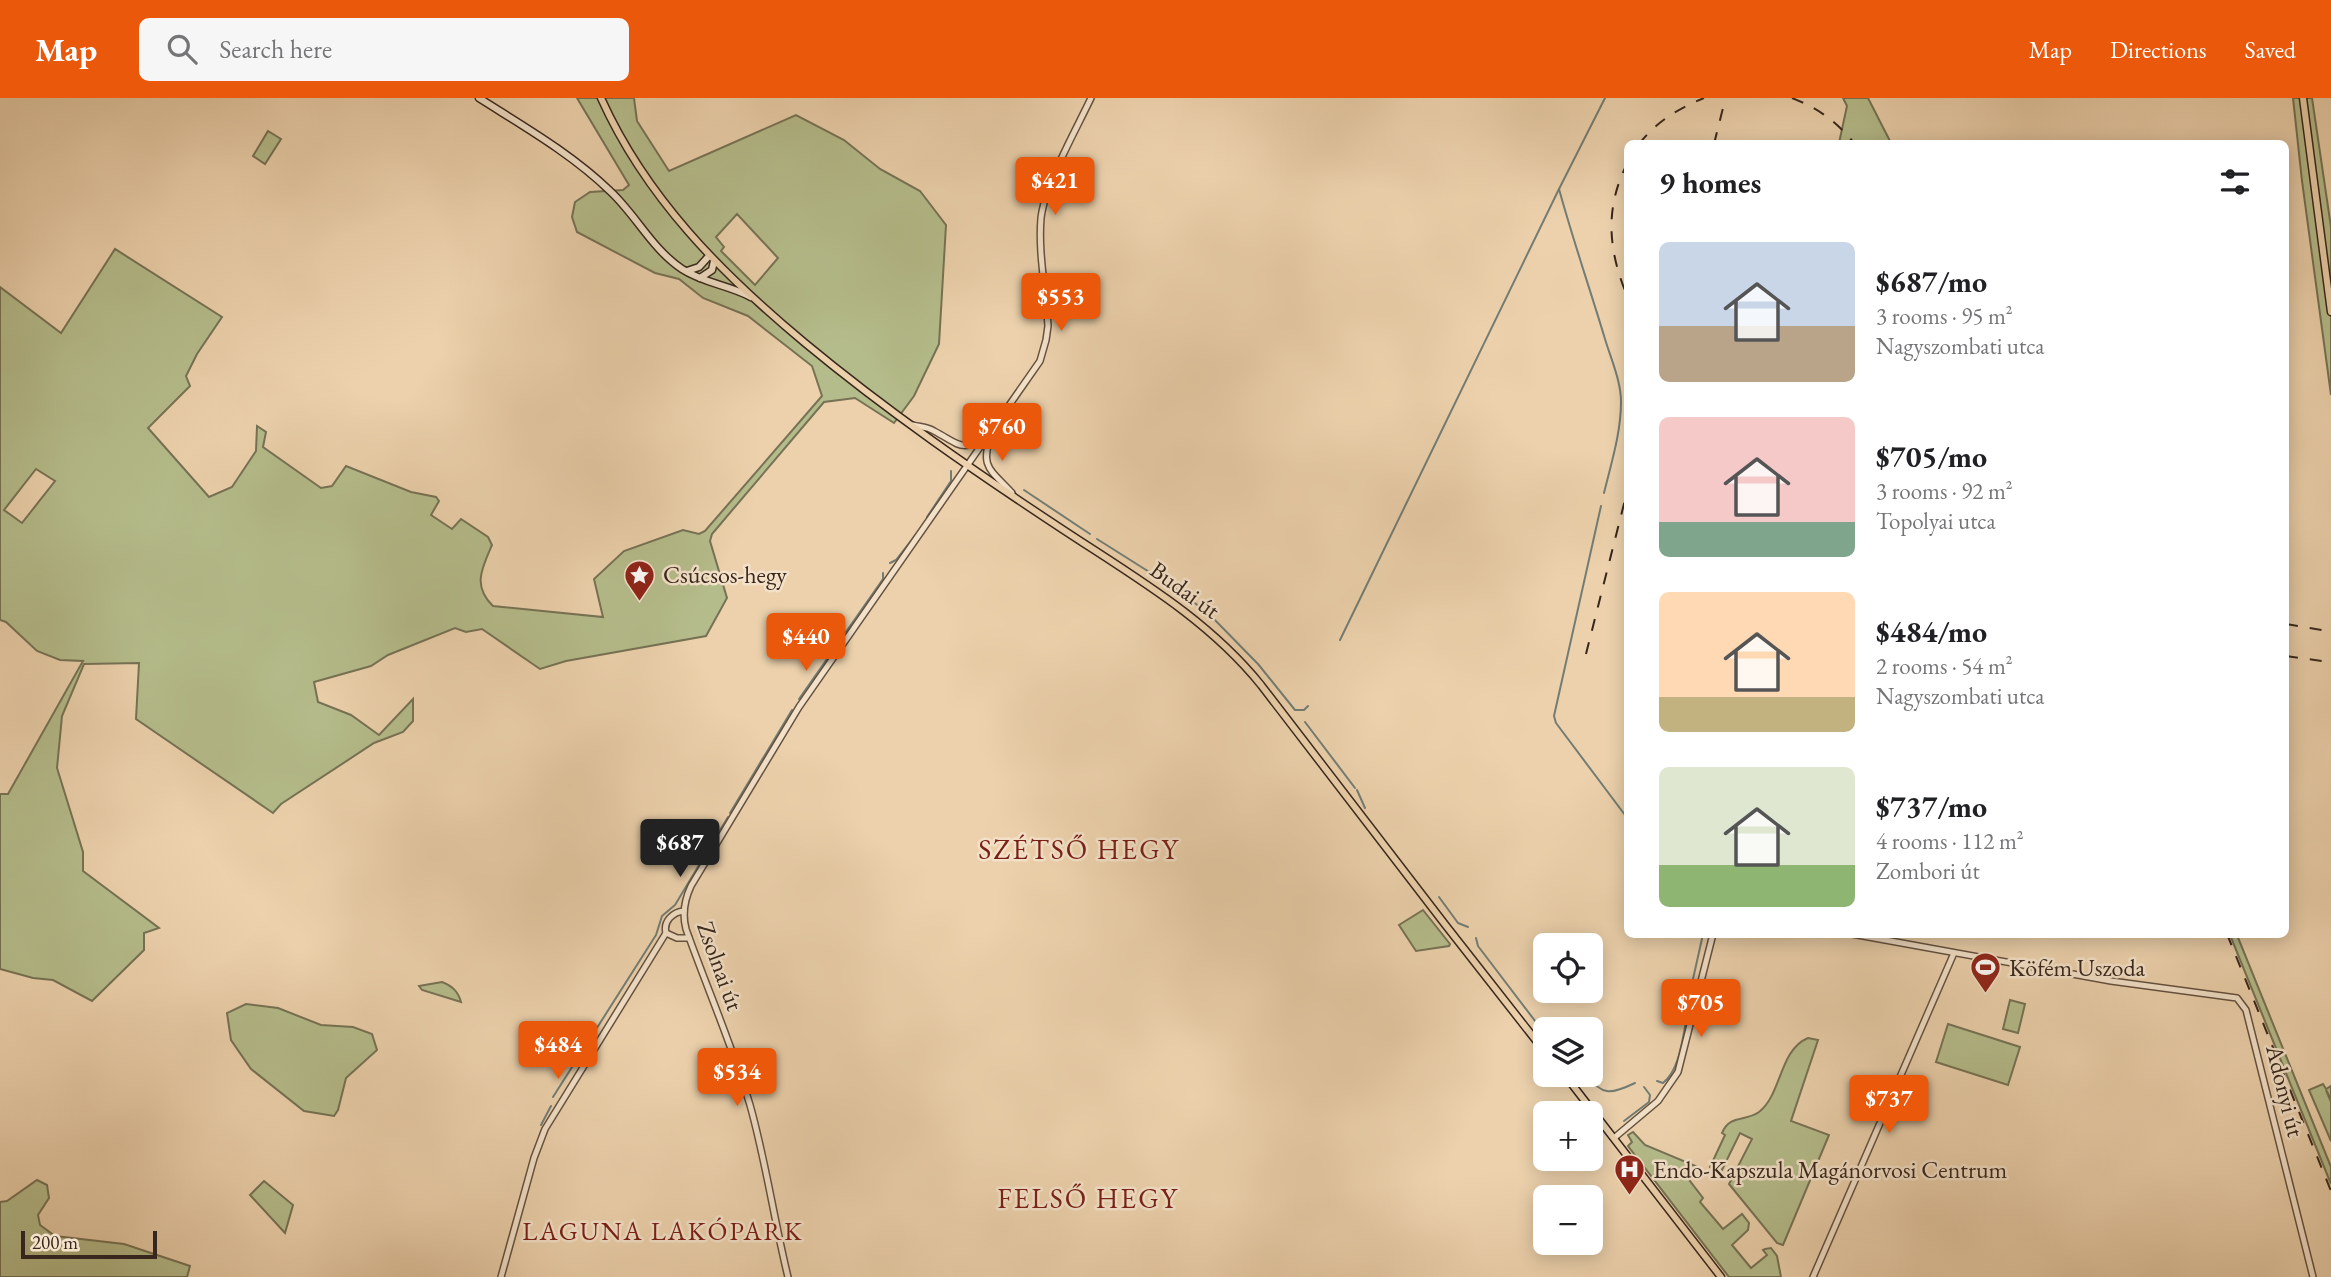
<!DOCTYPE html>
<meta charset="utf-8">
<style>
body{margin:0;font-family:"EB Garamond",serif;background:#f6f6f6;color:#202124;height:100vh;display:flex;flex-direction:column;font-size:26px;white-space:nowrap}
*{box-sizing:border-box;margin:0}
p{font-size:23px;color:#757577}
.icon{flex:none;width:38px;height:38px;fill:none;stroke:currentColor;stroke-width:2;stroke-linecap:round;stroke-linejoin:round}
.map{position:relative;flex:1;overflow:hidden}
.drawer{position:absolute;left:1624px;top:42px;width:665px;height:798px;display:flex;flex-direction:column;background:#fff;border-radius:10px;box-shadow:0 4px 18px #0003}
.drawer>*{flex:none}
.buttons{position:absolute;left:1533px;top:835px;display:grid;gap:14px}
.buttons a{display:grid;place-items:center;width:70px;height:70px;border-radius:10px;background:#fff;box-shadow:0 4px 18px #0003;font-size:35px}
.scale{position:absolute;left:21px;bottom:18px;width:136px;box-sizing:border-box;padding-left:7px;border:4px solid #38271c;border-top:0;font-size:19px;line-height:24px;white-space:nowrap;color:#38271c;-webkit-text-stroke:5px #f3e1c9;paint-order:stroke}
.price{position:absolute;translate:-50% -60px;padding:0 16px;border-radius:7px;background:#ea580c;color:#fff;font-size:23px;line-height:46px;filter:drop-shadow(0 2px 4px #0008)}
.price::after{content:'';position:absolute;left:50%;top:42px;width:21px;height:16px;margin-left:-10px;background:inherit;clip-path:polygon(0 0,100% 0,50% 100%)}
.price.selected{background:#222;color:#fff}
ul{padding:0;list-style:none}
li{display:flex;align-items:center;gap:21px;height:175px;padding:0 35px}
li span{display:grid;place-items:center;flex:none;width:196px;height:140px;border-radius:10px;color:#555}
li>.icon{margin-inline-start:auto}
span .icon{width:84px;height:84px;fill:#fffc;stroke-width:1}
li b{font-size:30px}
h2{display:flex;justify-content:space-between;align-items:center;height:84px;padding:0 35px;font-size:30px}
header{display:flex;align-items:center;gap:42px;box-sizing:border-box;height:98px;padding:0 35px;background:#ea580c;color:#fff}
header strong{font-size:33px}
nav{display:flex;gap:38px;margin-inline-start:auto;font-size:24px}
.search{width:490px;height:63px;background:#f6f6f6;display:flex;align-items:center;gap:18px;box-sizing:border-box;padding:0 24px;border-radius:10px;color:#757577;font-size:26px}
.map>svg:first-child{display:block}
.green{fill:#b5bc8b;stroke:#767254;stroke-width:2;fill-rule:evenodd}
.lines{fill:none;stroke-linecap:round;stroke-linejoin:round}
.stream{stroke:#737d75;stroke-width:2}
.tertiary-casing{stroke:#655240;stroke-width:8}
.secondary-casing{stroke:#38271c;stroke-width:9}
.primary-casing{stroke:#38271c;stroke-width:9}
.tertiary{stroke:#f3e1c9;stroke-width:5}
.secondary{stroke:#f3e1c9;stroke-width:6}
.primary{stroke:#ecd1ac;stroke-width:6}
.rail{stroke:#38271c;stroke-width:2;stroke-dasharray:12 12;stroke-linecap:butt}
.labels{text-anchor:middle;stroke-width:5;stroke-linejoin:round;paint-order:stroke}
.poi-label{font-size:24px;fill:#38271c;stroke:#f3e1c9;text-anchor:start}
.street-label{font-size:24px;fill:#38271c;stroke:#f3e1c9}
.neighbourhood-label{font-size:26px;letter-spacing:2px;fill:#7a1f14;stroke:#f3e1c9}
.quarter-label{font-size:28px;letter-spacing:2px;fill:#7a1f14;stroke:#f3e1c9}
</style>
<header>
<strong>Map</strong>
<div class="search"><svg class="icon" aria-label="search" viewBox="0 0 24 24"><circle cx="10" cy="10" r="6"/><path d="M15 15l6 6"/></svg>Search here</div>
<nav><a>Map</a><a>Directions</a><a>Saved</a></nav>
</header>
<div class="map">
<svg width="2331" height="1179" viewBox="0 0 2331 1179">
<rect width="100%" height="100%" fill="#ecd1ac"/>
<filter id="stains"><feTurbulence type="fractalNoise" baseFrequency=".00286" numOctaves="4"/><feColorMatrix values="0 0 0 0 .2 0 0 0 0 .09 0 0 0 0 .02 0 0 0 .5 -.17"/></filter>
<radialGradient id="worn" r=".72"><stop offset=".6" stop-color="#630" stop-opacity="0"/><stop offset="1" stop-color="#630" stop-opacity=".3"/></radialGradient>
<!-- green -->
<g class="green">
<path d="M 577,0 L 634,0 L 637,23 L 669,73 L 796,17 L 844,42 L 880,71 L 920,93 L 946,127 L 939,246 L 914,298 L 894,325 L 855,300 L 824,304 L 712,436 L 710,443 L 727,500 L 706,538 L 566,563 L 540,571 L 482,531 L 466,534 L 455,530 L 388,557 L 371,568 L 314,584 L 318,604 L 351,617 L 379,637 L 413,601 L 413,623 L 403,634 L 374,645 L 281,706 L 273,715 L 136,621 L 139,565 L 84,566 L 62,618 L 57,670 L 83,754 L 83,773 L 159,830 L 144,835 L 144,852 L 92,903 L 53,882 L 33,880 L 0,871 L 0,696 L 8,696 L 83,563 L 60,562 L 37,553 L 6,524 L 0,522 L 0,189 L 61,235 L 115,151 L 222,219 L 197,256 L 186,278 L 190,288 L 148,330 L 209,399 L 232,389 L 256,353 L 257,328 L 266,334 L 263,349 L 321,390 L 332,388 L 346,368 L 411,394 L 436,399 L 439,403 L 431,417 L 452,431 L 461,421 L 488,439 L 492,447 C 482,470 472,488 493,508 L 603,519 L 594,481 L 624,453 L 683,432 L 699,436 L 705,433 L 822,298 L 812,268 L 748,218 L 703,200 L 679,181 L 655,175 L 577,134 L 572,119 L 575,104 L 590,94 L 623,92 L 629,87 ZM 737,116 L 778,160 L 755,187 L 721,153 L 724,149 L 716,139 ZM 36,371 L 55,383 L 22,425 L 4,412 Z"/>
<polygon points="1843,0 1868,0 1891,45 1839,45 1847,8"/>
<polygon points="2293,0 2312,0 2331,129 2331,297 2302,83"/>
<polygon points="268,33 281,41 265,66 253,58"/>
<polygon points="1423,812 1450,846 1449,848 1416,853 1399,827"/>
<polygon points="2230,837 2237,837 2331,1069 2331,1086"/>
<path d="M 442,884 C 452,888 458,893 461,904 L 422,892 L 419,888 Z"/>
<polygon points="2010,902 2025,906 2018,935 2003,931"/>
<polygon points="246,906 278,910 321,927 353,929 372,936 377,952 346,980 338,1012 334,1018 304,1013 251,971 231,942 227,915"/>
<polygon points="1948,926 2020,949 2008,987 1936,964"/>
<path d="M 1808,940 L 1818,942 L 1791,1023 L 1829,1037 L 1783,1147 L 1777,1145 L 1729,1086 L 1752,1041 L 1740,1035 L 1721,1074 L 1710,1069 L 1725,1037 L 1722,1035 C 1730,1016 1745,1024 1759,1014 C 1782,996 1779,952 1808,940 Z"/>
<polygon points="2323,986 2326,991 2331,988 2331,1001 2326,992 2331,1004 2331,1043 2309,992"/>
<polygon points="1633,1034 1645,1047 1698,1069 1687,1079 1703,1100 1700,1104 1723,1131 1742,1116 1749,1125 1748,1132 1732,1147 1751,1170 1767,1157 1763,1152 1765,1151 1771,1150 1777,1158 1781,1179 1729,1179 1628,1048 1632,1044 1628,1037"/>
<polygon points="37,1082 47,1087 49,1100 38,1117 40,1127 55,1138 124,1146 190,1168 187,1179 0,1179 0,1104 7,1103"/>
<polygon points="264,1083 293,1107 285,1135 250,1097"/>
</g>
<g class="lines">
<!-- stream -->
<g class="stream">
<polyline points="1024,392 1090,436"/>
<path d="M 1604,395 C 1611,366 1621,335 1621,304 C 1621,283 1611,261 1605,241 C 1590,191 1573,142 1559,91 L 1605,0"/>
<polyline points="1601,408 1554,618 1556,625 1628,721"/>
<polyline points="927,419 951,383 951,373"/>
<polyline points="1097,441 1181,494 1211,518 1258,566 1295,612 1304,612 1308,608"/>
<polyline points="890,465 896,462 917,435"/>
<polyline points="1340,542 1559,91"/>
<polyline points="799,601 883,481 883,475"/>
<polyline points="1305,624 1355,690"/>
<polyline points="1357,692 1365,710"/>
<polyline points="730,715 792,612"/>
<polyline points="1439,799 1458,825 1468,829"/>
<polyline points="1476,840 1478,848 1545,936"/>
<polyline points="1691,904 1693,881 1703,836"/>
<path d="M 1586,976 C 1602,999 1612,996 1635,985"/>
<path d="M 1657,983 L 1663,985 C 1679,973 1682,943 1686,924"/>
<polyline points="553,999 656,837 662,818 675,807 728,719"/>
<polyline points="1624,1023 1649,1004 1650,997 1644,989"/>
<polyline points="541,1027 551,1008"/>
</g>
<defs>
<g id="tertiary">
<path d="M 913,327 C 920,329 928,329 934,333 C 959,346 963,357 988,335"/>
<path d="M 992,335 C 979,369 990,371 1012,395"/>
<polyline points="666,835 677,840 689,840"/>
<polyline points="1852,836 2111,883 2237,900 2246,912 2313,1179"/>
<polyline points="1614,1040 1658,1003 1678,974 1713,836"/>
<path d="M 501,1179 L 534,1060 L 545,1031 L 666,835 C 663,823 673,814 684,813"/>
<path d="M 788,1179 C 774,1122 766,1064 750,1007 C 732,947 707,890 686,831 C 682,816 684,803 691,788 L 799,609 L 1040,263 L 1046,242 L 1048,228 C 1046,192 1038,155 1041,120 C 1045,86 1076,32 1091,0"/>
<polyline points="1813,1179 1954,855"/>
</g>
<g id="secondary">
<path d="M 479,0 C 523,28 572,56 610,93 C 636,117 652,151 682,171 C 703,185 729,187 751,199"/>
<polyline points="687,173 699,169 709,158"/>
<polyline points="700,180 712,172 714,163"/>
</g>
<g id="primary">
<path d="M 601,0 C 646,100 722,176 805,245 C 887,313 974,373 1062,431 C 1133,478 1207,520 1261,587 L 1447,829 L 1545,954"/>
<polyline points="2303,0 2331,214"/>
<polyline points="1564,976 1721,1179"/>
</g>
</defs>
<!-- tertiary casing -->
<use href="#tertiary" class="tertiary-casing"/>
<!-- secondary casing -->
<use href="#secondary" class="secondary-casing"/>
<!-- primary casing -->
<use href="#primary" class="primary-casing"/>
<!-- tertiary -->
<use href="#tertiary" class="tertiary"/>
<!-- secondary -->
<use href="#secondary" class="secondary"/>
<!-- primary -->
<use href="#primary" class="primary"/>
<!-- rail -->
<g class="rail">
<path d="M 1792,0 C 1818,10 1837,24 1855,46"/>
<path d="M 1639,46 C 1656,24 1679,10 1704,0"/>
<polyline points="1714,46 1724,6"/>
<path d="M 1628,64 C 1604,110 1608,153 1628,200"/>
<polyline points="2286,526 2322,532"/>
<polyline points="1586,556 1628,390"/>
<polyline points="2286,558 2329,564"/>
<polyline points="2227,836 2331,1093"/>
</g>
</g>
<!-- icons -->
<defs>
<symbol id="sight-pin" viewBox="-11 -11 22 30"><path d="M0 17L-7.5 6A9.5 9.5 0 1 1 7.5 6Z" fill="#8f2418" stroke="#f3e1c9"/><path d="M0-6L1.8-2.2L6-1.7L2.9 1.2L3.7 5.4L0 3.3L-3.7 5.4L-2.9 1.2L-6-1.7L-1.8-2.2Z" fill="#fff"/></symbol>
<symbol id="stadium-pin" viewBox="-11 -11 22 30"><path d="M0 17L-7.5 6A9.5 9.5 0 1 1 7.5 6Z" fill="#8f2418" stroke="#f3e1c9"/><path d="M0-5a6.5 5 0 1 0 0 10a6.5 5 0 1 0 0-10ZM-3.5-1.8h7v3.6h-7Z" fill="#fff"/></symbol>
<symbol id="hospital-pin" viewBox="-11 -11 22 30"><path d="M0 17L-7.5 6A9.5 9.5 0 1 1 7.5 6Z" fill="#8f2418" stroke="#f3e1c9"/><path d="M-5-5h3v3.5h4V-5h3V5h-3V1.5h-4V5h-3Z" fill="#fff"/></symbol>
</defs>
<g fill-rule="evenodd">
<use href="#sight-pin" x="622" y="460" width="35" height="47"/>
<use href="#stadium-pin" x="1968" y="852" width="35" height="47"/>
<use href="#hospital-pin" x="1612" y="1054" width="35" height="47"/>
</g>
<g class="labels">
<!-- poi labels -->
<g class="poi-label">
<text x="663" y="485">Csúcsos-hegy</text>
<text x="2009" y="878">Köfém Uszoda</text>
<text x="1653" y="1080">Endo-Kapszula Magánorvosi Centrum</text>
</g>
<!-- street labels -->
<g class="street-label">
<text transform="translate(1185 492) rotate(36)" y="8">Budai út</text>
<text transform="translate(720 868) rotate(70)" y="8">Zsolnai út</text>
<text transform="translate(2285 993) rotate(76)" y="8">Adonyi út</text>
</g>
<!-- neighbourhood labels -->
<g class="neighbourhood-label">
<text x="663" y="1142">LAGUNA LAKÓPARK</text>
</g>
<!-- quarter labels -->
<g class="quarter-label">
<text x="1079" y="761">SZÉTSŐ HEGY</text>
<text x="1088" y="1110">FELSŐ HEGY</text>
</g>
</g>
<rect width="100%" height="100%" filter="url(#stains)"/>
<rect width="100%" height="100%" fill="url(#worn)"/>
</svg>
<div class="buttons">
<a><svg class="icon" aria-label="locate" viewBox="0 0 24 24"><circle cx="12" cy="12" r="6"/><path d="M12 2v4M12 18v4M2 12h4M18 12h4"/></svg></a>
<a><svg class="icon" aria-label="layers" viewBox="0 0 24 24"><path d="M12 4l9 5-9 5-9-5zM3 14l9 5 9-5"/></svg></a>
<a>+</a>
<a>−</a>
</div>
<div class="scale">200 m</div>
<b class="price" style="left:1055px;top:119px">$421</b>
<b class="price" style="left:1061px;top:235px">$553</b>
<b class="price" style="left:1002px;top:365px">$760</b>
<b class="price" style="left:806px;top:575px">$440</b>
<b class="price selected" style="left:680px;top:781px">$687</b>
<b class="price" style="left:1701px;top:941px">$705</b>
<b class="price" style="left:558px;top:983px">$484</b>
<b class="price" style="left:737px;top:1010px">$534</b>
<b class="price" style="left:1889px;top:1037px">$737</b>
<section class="drawer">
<h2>9 homes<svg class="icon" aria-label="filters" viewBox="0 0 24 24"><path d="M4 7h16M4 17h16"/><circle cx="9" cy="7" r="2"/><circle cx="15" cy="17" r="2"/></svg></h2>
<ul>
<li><span style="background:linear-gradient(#c9d6e8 60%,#b9a48a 0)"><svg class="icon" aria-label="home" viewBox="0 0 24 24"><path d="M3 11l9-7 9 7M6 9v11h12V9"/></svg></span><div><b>$687/mo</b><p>3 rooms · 95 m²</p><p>Nagyszombati utca</p></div></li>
<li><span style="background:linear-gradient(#f6c9c9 75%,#7fa58c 0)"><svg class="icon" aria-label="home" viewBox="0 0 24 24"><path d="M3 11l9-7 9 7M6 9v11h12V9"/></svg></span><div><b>$705/mo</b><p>3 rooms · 92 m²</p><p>Topolyai utca</p></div></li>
<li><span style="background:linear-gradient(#ffd9b3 75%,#c2b280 0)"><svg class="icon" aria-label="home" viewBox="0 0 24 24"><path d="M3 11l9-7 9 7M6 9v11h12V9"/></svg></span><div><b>$484/mo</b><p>2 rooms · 54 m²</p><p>Nagyszombati utca</p></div></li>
<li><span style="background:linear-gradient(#dfe7d0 70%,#8fb573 0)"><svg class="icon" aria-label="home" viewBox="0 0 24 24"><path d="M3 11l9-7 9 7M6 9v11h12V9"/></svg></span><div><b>$737/mo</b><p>4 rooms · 112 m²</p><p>Zombori út</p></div></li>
</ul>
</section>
</div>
